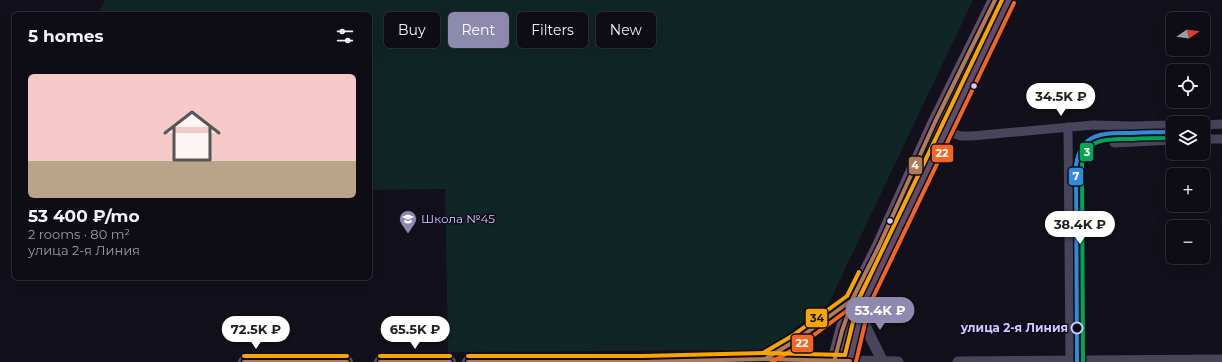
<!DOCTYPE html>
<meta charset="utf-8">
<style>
body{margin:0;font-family:Montserrat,sans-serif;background:#1c1a22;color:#f1f3f6;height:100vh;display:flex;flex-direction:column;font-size:15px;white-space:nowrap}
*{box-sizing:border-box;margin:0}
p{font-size:13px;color:#9b9ba0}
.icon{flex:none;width:22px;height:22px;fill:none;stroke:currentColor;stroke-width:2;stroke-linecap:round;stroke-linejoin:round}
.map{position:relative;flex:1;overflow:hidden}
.panel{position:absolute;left:12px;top:12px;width:360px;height:268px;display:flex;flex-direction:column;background:#0e0c14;border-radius:6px;box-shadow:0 4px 16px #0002,0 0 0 1px #2e2c34}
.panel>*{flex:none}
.banner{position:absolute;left:384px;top:12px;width:380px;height:36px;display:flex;gap:8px}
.needle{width:26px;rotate:77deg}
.controls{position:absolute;left:1166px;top:12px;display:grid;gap:8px}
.controls a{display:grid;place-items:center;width:44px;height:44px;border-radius:6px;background:#0e0c14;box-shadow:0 4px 16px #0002,0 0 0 1px #2e2c34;font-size:20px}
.price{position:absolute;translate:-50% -34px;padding:0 9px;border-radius:14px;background:#fff;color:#222;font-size:13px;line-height:26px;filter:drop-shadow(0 1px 2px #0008)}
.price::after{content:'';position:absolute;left:50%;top:24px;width:12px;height:9px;margin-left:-6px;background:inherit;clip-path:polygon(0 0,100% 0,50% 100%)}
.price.active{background:#8e89af;color:#fff}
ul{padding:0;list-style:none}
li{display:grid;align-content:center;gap:8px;height:212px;padding:0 16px}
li+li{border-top:1px solid #2e2c34}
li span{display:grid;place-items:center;height:124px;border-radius:6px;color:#555}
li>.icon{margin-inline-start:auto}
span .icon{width:72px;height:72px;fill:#fffc;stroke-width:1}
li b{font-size:17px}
h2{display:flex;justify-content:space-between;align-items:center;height:48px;padding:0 16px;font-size:17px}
.chip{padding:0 14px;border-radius:6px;background:#0e0c14;box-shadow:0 4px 16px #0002,0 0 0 1px #2e2c34;font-size:14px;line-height:36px}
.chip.active{background:#8e89af;color:#fff}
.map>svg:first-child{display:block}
.park{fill:#0f2526}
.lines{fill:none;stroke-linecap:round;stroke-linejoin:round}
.minor{stroke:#46455b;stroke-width:9}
.tertiary{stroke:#46455b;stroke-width:11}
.secondary{stroke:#53516e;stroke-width:12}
.trunk{stroke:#5e4c68;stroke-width:14}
.bus-1-casing{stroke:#100c1e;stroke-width:7}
.bus-2-casing{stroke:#100c1e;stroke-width:7}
.bus-3-casing{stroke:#100c1e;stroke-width:7}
.bus-1{stroke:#b07c57;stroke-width:4}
.bus-2{stroke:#f26522;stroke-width:4}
.bus-3{stroke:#f7a600;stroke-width:4}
.tram-1-casing{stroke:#100c1e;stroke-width:7}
.tram-2-casing{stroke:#100c1e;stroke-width:7}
.tram-1{stroke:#338bd7;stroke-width:4}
.tram-2{stroke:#00a651;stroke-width:4}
.bus-dot{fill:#d1caff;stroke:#100c1e;stroke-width:1.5}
.stop-dot{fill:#100c1e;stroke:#d1caff;stroke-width:2}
.labels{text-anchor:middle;stroke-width:3;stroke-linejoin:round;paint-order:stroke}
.poi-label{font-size:12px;fill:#d1caff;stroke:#100c1e;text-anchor:start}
.stop-label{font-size:12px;font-weight:bold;fill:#d1caff;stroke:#100c1e;text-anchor:end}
.line-badge{stroke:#100c1e;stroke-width:1.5}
.badge-label{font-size:11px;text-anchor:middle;font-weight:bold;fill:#fff}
.pale-badge-label{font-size:11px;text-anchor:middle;font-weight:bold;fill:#111}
</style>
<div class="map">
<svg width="1222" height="362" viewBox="0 0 1222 362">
<rect width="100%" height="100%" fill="#12101a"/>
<!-- park -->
<polygon class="park" points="105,0 973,0 829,303 768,348 758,350 448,352 445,189 370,190 370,14 98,14"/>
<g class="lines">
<!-- minor -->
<g class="minor">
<polyline points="1203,125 1222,124"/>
<polyline points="1068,127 1070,362"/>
<polyline points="946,131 961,136 972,136 1093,125 1132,126 1173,125"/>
<polyline points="1203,139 1222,139"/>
<polyline points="1114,143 1173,140"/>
</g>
<!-- tertiary -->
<g class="tertiary">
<polyline points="864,310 864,323 871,338 883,362"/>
<polyline points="850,361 898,362"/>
<polyline points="958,362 1222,360"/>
</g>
<!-- secondary -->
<g class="secondary">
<polyline points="765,359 795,341 852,300"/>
<polyline points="244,362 347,362"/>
<polyline points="380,362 450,362"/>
<polyline points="468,362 643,362 763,359 850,361"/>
</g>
<!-- trunk -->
<g class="trunk">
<polyline points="834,362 842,331 852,300 879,246 935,122 995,0"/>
<polyline points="850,362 863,304 1009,0"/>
</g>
<defs>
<g id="bus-1">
<polyline points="763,359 850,361"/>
<polyline points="244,362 347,362"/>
<polyline points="380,362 450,362"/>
<polyline points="468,362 643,362 765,359 795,341 852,300 879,246 935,122 995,0"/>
<polyline points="834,362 842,331 855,294"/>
</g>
<g id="bus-2">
<polyline points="772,362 799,346 856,304 869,278"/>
<polyline points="856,362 869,306 1014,3"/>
</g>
<g id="bus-3">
<polyline points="763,353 792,336 847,296 859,272"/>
<polyline points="244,356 347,356"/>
<polyline points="380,356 450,356"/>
<polyline points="468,356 643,356 763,353 845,355 858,301 1002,0"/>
</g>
</defs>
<!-- bus-1 casing -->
<use href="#bus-1" class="bus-1-casing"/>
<!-- bus-2 casing -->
<use href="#bus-2" class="bus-2-casing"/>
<!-- bus-3 casing -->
<use href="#bus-3" class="bus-3-casing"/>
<!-- bus-1 -->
<use href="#bus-1" class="bus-1"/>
<!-- bus-2 -->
<use href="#bus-2" class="bus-2"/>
<!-- bus-3 -->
<use href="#bus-3" class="bus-3"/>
<defs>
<path id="tram-1" d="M 1077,362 L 1076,165 C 1081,131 1105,133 1133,133 C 1146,132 1160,132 1173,132"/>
<path id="tram-2" d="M 1083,362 L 1082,165 C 1086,136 1110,139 1133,139 C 1146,138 1160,138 1173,138"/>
</defs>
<!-- tram-1 casing -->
<use href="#tram-1" class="tram-1-casing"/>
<!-- tram-2 casing -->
<use href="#tram-2" class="tram-2-casing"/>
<!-- tram-1 -->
<use href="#tram-1" class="tram-1"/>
<!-- tram-2 -->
<use href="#tram-2" class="tram-2"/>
</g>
<!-- icons -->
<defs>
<symbol id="school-pin" viewBox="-11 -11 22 30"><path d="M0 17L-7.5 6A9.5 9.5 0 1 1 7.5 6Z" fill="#8e89af" stroke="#100c1e"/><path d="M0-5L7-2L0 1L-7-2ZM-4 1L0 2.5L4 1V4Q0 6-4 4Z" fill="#fff"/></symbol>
</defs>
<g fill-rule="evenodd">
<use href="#school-pin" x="398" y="209" width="20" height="27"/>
</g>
<!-- markers -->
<g class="bus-dot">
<circle cx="974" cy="86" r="3.5"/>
<circle cx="890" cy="221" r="3.5"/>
</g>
<circle class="stop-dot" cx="1077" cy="328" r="5.5"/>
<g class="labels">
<!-- poi labels -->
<g class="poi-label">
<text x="421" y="223">Школа №45</text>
</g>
<!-- stop labels -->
<g class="stop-label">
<text x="1068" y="332">улица 2-я Линия</text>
</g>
</g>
<g class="line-badge">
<rect x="1079" y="142" width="15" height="20" rx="4" fill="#00a651"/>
<rect x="931" y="144" width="23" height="19" rx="4" fill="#f26522"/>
<rect x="908" y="156" width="15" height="19" rx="4" fill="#b07c57"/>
<rect x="1068" y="167" width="16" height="19" rx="4" fill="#338bd7"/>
<rect x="805" y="308" width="23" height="20" rx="4" fill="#f7a600"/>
<rect x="791" y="334" width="23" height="19" rx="4" fill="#f26522"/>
</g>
<g class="badge-label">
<text x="1087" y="156">3</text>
<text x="942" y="157">22</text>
<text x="915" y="169">4</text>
<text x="1076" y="180">7</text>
<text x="802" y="347">22</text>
</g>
<g class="pale-badge-label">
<text x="817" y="322">34</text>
</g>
</svg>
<div class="controls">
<a><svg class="needle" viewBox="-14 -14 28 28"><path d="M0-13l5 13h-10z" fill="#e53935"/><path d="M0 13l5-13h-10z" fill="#9b9ba0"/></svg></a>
<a><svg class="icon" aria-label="locate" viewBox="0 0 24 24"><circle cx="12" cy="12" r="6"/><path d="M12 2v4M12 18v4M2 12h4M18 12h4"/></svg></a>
<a><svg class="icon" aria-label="layers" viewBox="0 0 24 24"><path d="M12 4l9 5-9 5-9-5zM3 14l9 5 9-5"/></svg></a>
<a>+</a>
<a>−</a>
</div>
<b class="price" style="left:1061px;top:117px">34.5K ₽</b>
<b class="price" style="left:1080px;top:245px">38.4K ₽</b>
<b class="price active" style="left:880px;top:331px">53.4K ₽</b>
<b class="price" style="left:256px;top:350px">72.5K ₽</b>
<b class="price" style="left:415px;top:350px">65.5K ₽</b>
<div class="banner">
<a class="chip">Buy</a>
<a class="chip active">Rent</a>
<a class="chip">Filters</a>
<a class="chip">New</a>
</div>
<section class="panel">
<h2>5 homes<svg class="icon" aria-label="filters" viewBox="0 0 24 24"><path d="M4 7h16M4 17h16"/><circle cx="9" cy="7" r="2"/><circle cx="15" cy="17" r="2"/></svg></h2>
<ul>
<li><span style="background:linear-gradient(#f6c9c9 70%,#b9a48a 0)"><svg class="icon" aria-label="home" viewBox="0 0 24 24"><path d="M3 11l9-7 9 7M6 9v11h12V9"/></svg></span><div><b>53 400 ₽/mo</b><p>2 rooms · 80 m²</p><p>улица 2-я Линия</p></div></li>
</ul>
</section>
</div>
